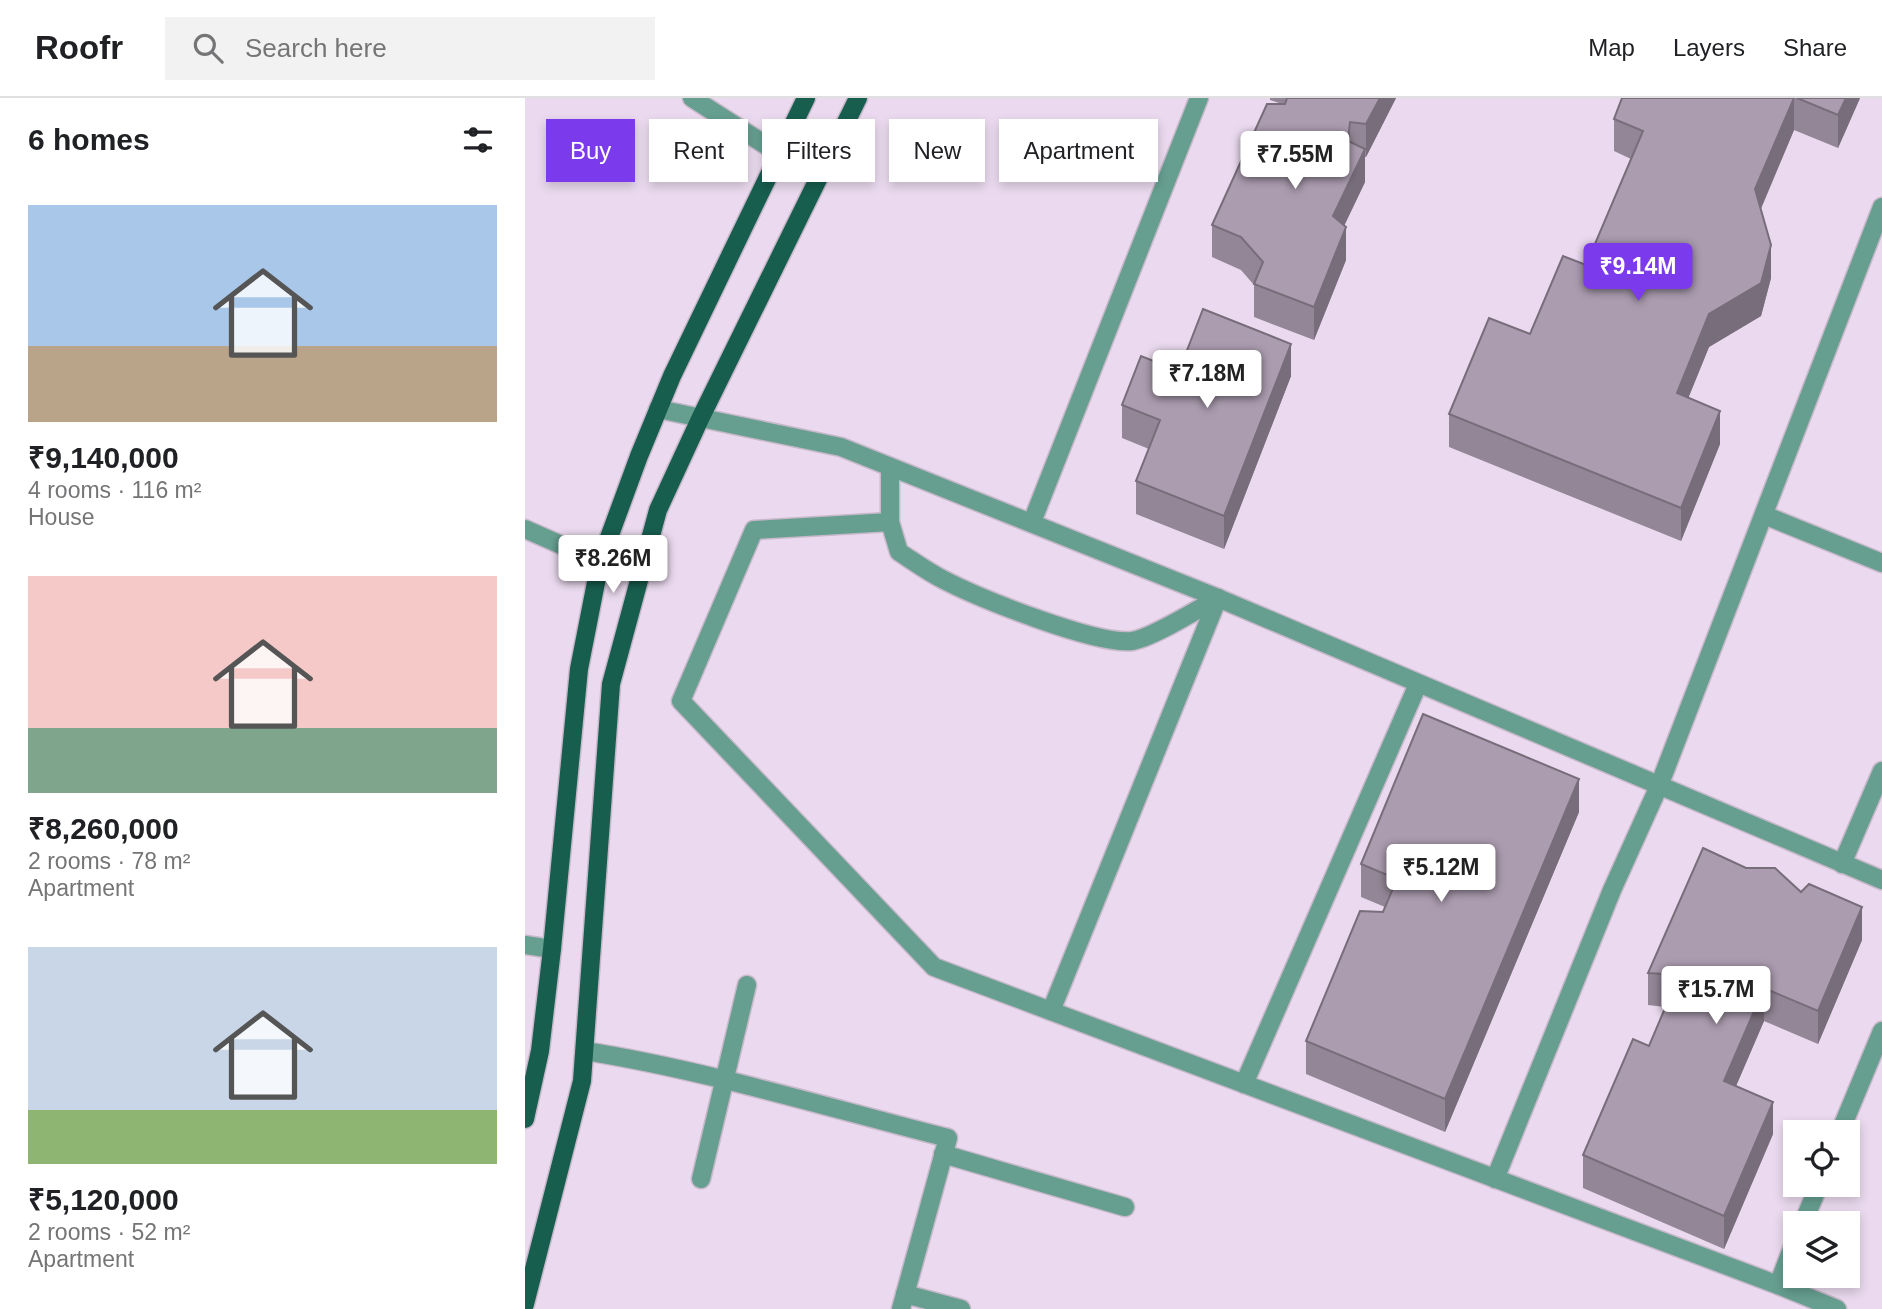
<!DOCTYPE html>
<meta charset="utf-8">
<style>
body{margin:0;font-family:Arial,sans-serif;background:#f2f2f2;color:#202124;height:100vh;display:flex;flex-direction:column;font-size:26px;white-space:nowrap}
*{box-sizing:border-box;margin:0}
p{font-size:23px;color:#757577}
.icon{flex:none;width:38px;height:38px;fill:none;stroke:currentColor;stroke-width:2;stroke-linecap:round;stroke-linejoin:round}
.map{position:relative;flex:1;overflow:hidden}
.drawer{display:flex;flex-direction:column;background:#fff;width:525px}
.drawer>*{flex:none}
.guide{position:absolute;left:21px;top:21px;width:665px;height:63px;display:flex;gap:14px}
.tools{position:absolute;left:1258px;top:1022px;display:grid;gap:14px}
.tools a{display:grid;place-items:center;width:77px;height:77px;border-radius:0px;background:#fff;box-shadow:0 4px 10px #0003;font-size:35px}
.price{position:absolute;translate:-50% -60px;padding:0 16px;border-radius:7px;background:#fff;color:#222;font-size:23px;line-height:46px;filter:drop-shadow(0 2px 4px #0008)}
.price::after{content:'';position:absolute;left:50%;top:42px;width:21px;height:16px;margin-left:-10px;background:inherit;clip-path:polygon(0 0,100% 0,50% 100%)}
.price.on{background:#7c3aed;color:#fff}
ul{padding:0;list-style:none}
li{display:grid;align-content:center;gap:14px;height:371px;padding:0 28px}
li span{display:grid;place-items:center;height:217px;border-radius:0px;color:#555}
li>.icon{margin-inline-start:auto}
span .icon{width:126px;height:126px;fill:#fffc;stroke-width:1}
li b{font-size:30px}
h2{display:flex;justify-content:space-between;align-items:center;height:84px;padding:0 28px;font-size:30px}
.pill{padding:0 24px;border-radius:0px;background:#fff;box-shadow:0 4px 10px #0003;font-size:24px;line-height:63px}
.pill.on{background:#7c3aed;color:#fff}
header{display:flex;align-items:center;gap:42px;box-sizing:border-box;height:98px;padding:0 35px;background:#fff;border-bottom:2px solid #e0e0e0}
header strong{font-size:33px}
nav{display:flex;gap:38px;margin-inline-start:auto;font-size:24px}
.search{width:490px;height:63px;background:#f2f2f2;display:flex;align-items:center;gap:18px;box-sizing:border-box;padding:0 24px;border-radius:0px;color:#757577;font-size:26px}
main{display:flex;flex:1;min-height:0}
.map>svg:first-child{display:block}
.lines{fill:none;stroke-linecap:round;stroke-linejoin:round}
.minor-casing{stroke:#c7b8ca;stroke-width:21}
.major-casing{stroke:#c7b8ca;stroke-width:21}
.minor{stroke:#669f90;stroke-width:18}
.major{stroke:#175e4f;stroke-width:18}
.wall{fill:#938696}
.shaded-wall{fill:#786d7a}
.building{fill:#ab9caf;stroke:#786d7a;stroke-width:2}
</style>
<header>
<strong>Roofr</strong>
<div class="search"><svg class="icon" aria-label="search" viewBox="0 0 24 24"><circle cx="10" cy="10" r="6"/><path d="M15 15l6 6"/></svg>Search here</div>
<nav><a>Map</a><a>Layers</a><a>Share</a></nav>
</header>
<main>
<section class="drawer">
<h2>6 homes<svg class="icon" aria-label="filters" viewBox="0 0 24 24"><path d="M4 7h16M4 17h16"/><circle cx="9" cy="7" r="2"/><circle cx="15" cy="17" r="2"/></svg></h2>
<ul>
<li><span style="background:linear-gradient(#a9c7e8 65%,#b9a48a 0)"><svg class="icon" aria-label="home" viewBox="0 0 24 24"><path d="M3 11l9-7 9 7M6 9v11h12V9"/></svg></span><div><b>₹9,140,000</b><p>4 rooms · 116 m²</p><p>House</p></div></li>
<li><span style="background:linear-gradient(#f6c9c9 70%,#7fa58c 0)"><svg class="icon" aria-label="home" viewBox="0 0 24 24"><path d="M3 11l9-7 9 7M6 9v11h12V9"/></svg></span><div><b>₹8,260,000</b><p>2 rooms · 78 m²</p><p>Apartment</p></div></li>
<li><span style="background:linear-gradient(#c9d6e8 75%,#8fb573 0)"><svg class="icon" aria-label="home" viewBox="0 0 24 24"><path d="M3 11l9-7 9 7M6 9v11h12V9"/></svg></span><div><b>₹5,120,000</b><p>2 rooms · 52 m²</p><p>Apartment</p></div></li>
</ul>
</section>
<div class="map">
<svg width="1357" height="1211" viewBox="0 0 1357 1211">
<rect width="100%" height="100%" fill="#ebdaef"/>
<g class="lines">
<defs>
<g id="minor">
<polyline points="167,0 253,55"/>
<polyline points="133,311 316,349 693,500 1357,782"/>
<path d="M 365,369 L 365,424 L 374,454 C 388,463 403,474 419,482 C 454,500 570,547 607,543 C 627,540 673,511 693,500"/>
<polyline points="1239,417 1357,465"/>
<polyline points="365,424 229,432 156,603 409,869 1253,1187"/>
<polyline points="507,424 674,0"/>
<polyline points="0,431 75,464"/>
<polyline points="1317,766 1357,673"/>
<polyline points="0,847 27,851"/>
<polyline points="526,913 693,500"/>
<path d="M 60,953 C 180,972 304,1010 423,1040 L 376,1211"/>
<polyline points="719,986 893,586"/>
<polyline points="1315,1034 1357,933"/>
<polyline points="418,1056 600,1109"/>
<polyline points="176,1081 222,887"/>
<polyline points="970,1081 1087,792 1134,688 1357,109"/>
<polyline points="1278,1125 1294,1087"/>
<polyline points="1270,1143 1253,1187 1312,1211"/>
<polyline points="380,1196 436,1211"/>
</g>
<g id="major">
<polyline points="0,1021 15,953 27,851 54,571 75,464 114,358 147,278 281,0"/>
<polyline points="0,1206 57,983 86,586 133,412 175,321 333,0"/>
</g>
</defs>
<!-- minor casing -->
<use href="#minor" class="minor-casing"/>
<!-- major casing -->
<use href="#major" class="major-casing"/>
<!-- minor -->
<use href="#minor" class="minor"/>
<!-- major -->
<use href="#major" class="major"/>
</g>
<!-- wall -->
<g class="wall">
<polygon points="745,0 871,0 841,59 840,59 840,84 819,128 821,162 789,242 729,219 729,187 716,172 687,159 687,127 757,6 745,2"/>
<polygon points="1097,0 1335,0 1313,50 1269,32 1236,111 1246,180 1236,218 1184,249 1163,300 1195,346 1156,443 924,349 924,316 1005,236 1061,167 1106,61 1089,53 1089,21"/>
<polygon points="766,278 699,451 611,416 611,383 624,351 597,340 597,307"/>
<polygon points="1054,714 920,1034 781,976 781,943 860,809 836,799 836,766"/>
<polygon points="1276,794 1337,842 1293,946 1239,923 1211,988 1248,1036 1199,1151 1058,1090 1058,1057 1124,948 1140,909 1123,907 1123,875"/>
</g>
<!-- shaded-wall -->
<g class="shaded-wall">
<polygon points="855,0 871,0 841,59 841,26"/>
<polygon points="1269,0 1269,32 1230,124 1230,91"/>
<polygon points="1321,0 1335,0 1313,50 1313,17"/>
<polygon points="825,24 825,57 823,43"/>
<polygon points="840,51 840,84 808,151 808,118"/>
<polygon points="821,129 821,162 789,242 789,209"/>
<polygon points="1246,147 1246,180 1236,218 1184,249 1152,328 1152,295 1184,216"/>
<polygon points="766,246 766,278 699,451 699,418"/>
<polygon points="1195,313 1195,346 1156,443 1156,410"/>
<polygon points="1054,681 1054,714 920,1034 920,1001"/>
<polygon points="1337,809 1337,842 1293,946 1293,913"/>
<polygon points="1239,890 1239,923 1199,1016 1199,983"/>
<polygon points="1248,1004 1248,1036 1199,1151 1199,1118"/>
</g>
<!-- building -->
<g class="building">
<polygon points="762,0 855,0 841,26 825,24 823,43 840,51 808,118 821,129 789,209 729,186 738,164 716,139 687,127 742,6 760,6"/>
<polygon points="1097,0 1269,0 1230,91 1246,147 1236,185 1184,216 1152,295 1195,313 1156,410 924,316 964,220 1005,236 1038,158 1061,167 1118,33 1089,21"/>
<polygon points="1272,0 1321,0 1313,17"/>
<polygon points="678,211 766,246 699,418 611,383 635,322 597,307 616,258 654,273"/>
<polygon points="898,616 1054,681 920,1001 781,943 835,813 858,814 872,781 836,766"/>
<polygon points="1178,750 1221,770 1250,770 1276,794 1284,786 1337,809 1293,913 1239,890 1199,983 1248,1004 1199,1118 1058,1057 1108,941 1124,948 1154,877 1123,875"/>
</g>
</svg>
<div class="tools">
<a><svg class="icon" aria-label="locate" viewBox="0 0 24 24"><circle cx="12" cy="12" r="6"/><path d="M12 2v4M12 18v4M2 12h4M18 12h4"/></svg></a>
<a><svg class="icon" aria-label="layers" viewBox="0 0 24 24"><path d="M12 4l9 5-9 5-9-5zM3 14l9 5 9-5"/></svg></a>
</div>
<b class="price" style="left:770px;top:93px">₹7.55M</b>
<b class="price on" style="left:1113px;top:205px">₹9.14M</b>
<b class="price" style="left:682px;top:312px">₹7.18M</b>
<b class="price" style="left:88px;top:497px">₹8.26M</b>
<b class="price" style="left:916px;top:806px">₹5.12M</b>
<b class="price" style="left:1191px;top:928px">₹15.7M</b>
<div class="guide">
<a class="pill on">Buy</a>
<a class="pill">Rent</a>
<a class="pill">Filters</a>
<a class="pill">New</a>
<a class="pill">Apartment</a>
</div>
</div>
</main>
